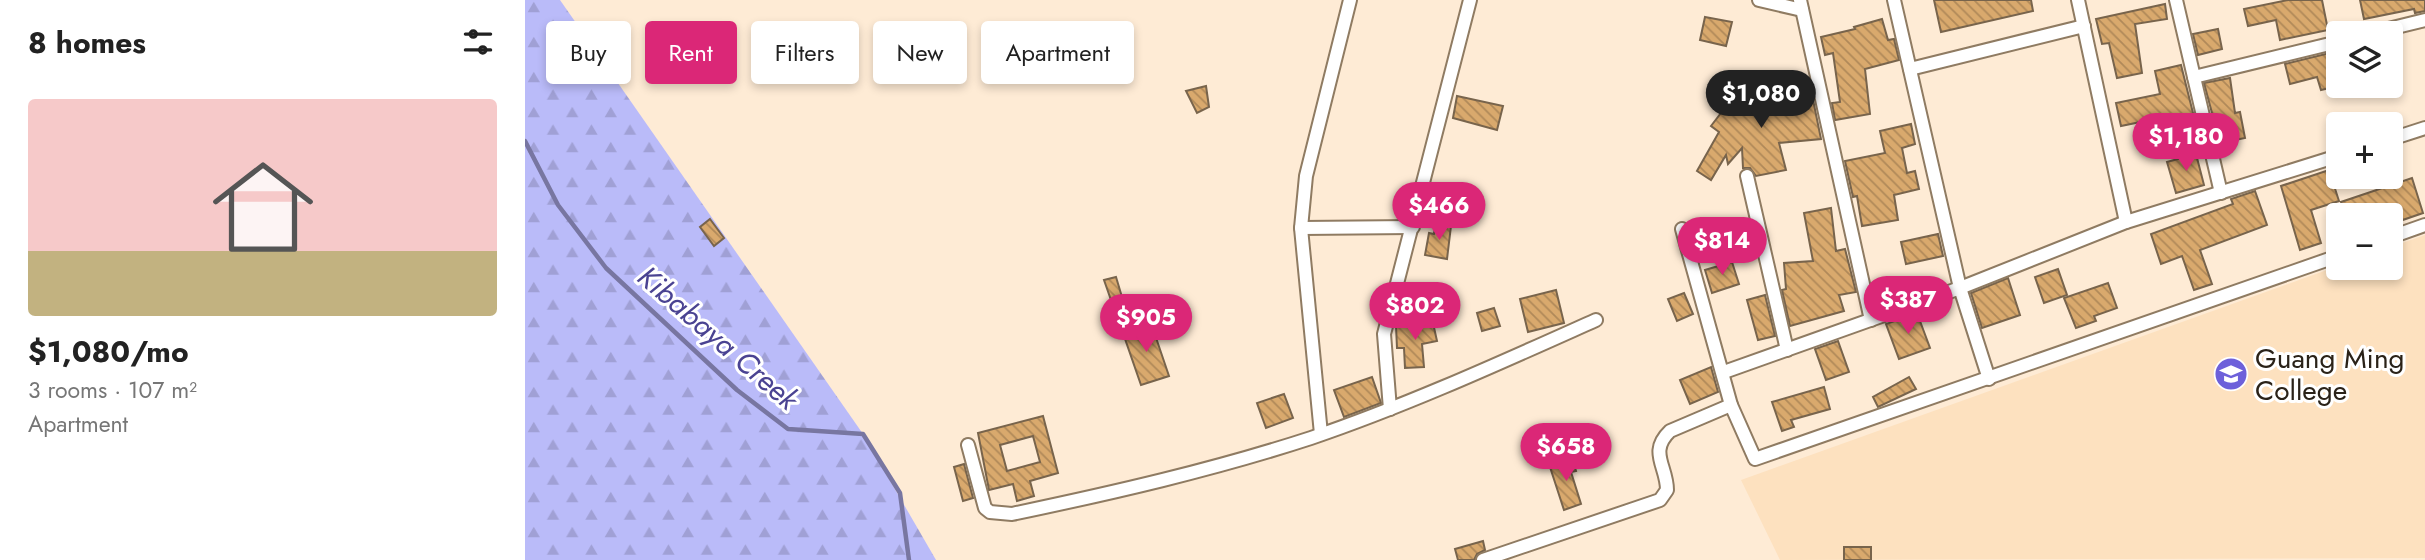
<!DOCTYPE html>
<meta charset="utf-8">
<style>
body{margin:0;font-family:Jost,sans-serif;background:#f6f6f6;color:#222;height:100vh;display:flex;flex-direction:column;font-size:26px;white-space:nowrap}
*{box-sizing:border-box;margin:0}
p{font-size:23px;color:#767676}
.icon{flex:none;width:38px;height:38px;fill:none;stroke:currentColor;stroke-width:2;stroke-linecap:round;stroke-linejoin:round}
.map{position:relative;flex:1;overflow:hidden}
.sheet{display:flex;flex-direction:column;background:#fff;width:525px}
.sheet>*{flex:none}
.guide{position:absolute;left:21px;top:21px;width:665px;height:63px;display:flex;gap:14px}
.fabs{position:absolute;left:1801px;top:21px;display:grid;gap:14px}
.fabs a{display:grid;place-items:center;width:77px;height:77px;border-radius:7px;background:#fff;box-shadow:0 4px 10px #0003;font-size:35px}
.price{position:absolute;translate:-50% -60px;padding:0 16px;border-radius:24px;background:#db2777;color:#fff;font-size:23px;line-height:46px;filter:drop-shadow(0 2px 4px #0008)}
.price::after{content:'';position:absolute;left:50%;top:42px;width:21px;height:16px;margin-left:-10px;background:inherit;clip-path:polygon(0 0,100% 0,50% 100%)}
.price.selected{background:#222;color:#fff}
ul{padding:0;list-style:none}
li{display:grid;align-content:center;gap:14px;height:371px;padding:0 28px}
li+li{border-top:2px solid #e0e0e0}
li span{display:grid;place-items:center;height:217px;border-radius:7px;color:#555}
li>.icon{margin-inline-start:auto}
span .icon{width:126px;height:126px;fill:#fffc;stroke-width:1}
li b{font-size:30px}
h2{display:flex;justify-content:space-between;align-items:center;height:84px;padding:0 28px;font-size:30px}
.pill{padding:0 24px;border-radius:7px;background:#fff;box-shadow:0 4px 10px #0003;font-size:24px;line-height:63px}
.pill.selected{background:#db2777;color:#fff}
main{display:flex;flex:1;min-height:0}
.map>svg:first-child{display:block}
.built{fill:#fde1bf}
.forest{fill:url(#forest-firs)}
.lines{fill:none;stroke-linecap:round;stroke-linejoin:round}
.stream{stroke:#7876a1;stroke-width:4.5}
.building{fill:url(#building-back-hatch);stroke:#78644c;stroke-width:2;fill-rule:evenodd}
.street-casing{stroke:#8f7b62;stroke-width:16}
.street{stroke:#fff;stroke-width:12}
.labels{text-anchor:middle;stroke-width:6;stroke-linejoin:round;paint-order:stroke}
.poi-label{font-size:28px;fill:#2a2218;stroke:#fff;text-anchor:start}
.water-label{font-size:30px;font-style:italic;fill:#4a4392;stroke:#fff}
</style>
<main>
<section class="sheet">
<h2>8 homes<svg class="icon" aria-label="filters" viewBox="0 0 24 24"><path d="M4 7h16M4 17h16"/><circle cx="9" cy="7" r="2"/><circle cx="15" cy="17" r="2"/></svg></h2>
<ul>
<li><span style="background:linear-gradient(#f6c9c9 70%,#c2b280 0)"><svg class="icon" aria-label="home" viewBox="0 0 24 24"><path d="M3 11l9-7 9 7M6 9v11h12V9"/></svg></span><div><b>$1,080/mo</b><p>3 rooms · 107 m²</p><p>Apartment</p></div></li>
</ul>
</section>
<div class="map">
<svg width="1900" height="560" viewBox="0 0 1900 560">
<defs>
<pattern id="forest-firs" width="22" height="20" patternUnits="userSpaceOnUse" patternTransform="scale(1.75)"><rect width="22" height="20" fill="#babbf9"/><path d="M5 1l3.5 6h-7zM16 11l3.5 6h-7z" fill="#a0a0d5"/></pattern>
<pattern id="building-back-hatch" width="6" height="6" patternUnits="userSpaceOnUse" patternTransform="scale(1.75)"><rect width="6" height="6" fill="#d9a96d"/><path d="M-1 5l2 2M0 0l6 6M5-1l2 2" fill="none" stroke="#b08959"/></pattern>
</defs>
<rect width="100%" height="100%" fill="#feebd5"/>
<!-- built -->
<polygon class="built" points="1900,235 1900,558 1255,560 1216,480 1813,266 1866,268 1866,247"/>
<!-- forest -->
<polygon class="forest" points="0,0 35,0 338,434 411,560 0,560"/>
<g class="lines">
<!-- stream -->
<polyline class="stream" points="0,141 33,205 81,268 212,390 263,429 338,434 375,493 384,560"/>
</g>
<!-- building -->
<g class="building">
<polygon points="1409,0 1506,0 1508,11 1416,32"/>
<polygon points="1763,0 1797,0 1803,30 1755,40 1751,20 1723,26 1719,9"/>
<polygon points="1835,0 1900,0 1900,11 1890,13 1889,9 1839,19"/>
<polygon points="1640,4 1642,19 1610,24 1617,73 1592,78 1584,43 1577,44 1571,19"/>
<polygon points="1180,17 1207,22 1201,46 1175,40"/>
<polygon points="1357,19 1363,40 1369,39 1374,60 1340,69 1345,114 1310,120 1307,103 1315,102 1308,53 1300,55 1296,37 1330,29 1329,27"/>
<polygon points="1693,29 1697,49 1673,55 1668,34"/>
<polygon points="1813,51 1813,86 1796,90 1792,77 1765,84 1760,64"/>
<polygon points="1656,65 1672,129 1654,133 1649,115 1596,126 1591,103 1635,94 1630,71"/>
<polygon points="1705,78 1710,113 1715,112 1720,138 1695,143 1679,83"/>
<polygon points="1284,80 1296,139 1254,143 1261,170 1231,176 1225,168 1218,168 1217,148 1203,164 1201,155 1186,180 1172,171 1194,132 1186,126 1209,96 1212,98 1222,86 1231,94 1241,83 1262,102 1278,100 1276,81"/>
<polygon points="681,86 684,107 672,113 661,91"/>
<polygon points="932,96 978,106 972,130 928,118"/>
<polygon points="1386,124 1390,144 1377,148 1382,173 1390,171 1394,189 1369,195 1373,220 1337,226 1332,196 1328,197 1320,161 1360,153 1355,131"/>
<polygon points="1671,154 1679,185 1651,193 1642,162"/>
<polygon points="1804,170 1814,201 1786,210 1796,243 1775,250 1756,186"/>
<polygon points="1887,178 1898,213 1866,224 1866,215 1820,215 1816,202"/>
<polygon points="1730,191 1742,225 1675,250 1687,284 1669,290 1657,256 1636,264 1626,234 1708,204 1706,199"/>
<polygon points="1306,208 1311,251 1320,249 1331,292 1314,295 1319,311 1265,326 1257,290 1261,289 1259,263 1288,261 1279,213"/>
<polygon points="185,219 199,238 189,246 175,227"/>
<polygon points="911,222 926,226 922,259 900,255 904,233 909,234"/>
<polygon points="1413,234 1418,256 1381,264 1376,242"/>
<polygon points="1207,262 1214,284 1187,293 1180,270"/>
<polygon points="1533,269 1542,295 1519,303 1510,277"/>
<polygon points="591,277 597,297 586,300 579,280"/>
<polygon points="1483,278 1495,315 1457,328 1446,293"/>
<polygon points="1583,283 1592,308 1569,316 1571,321 1551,328 1539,298"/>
<polygon points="1031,290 1039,323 1003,332 995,299"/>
<polygon points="1159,293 1168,314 1152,321 1143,299"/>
<polygon points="1240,295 1250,336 1233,340 1222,300"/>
<polygon points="969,308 975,326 957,331 952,313"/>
<polygon points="1392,313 1405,348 1374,359 1361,324"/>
<polygon points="626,323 644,376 616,385 598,333"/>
<polygon points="908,323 912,341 897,344 899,367 880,368 879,348 872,348 871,326"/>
<polygon points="1313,341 1324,372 1301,380 1290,349"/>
<polygon points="1186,367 1193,392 1165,404 1155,380"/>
<polygon points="847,377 856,403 819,417 809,390"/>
<polygon points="1384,377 1391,389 1353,407 1348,397"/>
<polygon points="1299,387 1305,409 1266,420 1269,427 1257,431 1247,402"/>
<polygon points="759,394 768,418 741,428 732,403"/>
<path d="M 518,416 L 533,473 L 505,481 L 509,496 L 492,501 L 488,484 L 464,490 L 453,433 ZM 508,436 L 515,462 L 482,471 L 475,445 Z"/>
<polygon points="1047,458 1051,471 1046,472 1056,504 1039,510 1024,464"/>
<polygon points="439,464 448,498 438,501 429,467"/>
<polygon points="958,541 960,550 952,554 949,560 933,560 930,549"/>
<rect x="1319" y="547" width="27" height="13"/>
</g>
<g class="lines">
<defs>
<g id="street">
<polyline points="1234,0 1277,10"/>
<polyline points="1275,0 1346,320"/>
<polyline points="1369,0 1435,288 1464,379"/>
<polyline points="1553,0 1601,222"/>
<polyline points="1651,0 1696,193"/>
<polyline points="1847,33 1900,20"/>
<polyline points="1385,69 1559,26"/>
<polyline points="1669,77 1813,42"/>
<polyline points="1866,139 1900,128"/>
<polyline points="1222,176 1262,350"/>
<polyline points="776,228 888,227"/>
<polyline points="1157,229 1206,405 1230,459 1813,256"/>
<polyline points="1866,237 1900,225"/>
<polyline points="1199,372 1435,288 1601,222 1813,156"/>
<polyline points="865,409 859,334 945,0"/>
<polyline points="796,434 776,228 781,176 825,0"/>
<path d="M 443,445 L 460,508 L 465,512 L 487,514 C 587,493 688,470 786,438 C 883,405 977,362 1071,320"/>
<path d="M 958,560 L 1135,500 L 1142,490 C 1142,466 1123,452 1145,431 L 1206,405"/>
</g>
</defs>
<!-- street casing -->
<use href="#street" class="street-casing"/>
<!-- street -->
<use href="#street" class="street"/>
</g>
<!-- icons -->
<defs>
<symbol id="university-disc" viewBox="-11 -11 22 22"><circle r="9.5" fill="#6d60da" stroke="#fff"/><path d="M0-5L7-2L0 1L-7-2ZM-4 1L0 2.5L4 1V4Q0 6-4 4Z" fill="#fff"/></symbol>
</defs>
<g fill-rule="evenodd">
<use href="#university-disc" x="1687" y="355" width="38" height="38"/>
</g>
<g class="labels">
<!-- poi labels -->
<g class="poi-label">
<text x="1730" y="368">Guang Ming<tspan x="1730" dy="32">College</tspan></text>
</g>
<!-- water labels -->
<g class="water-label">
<text transform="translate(193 338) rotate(41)" y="10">Kibabaya Creek</text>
</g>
</g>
</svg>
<div class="fabs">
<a><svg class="icon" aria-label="layers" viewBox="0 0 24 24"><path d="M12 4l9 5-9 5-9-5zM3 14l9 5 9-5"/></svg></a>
<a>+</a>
<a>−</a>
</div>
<b class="price selected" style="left:1236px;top:130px">$1,080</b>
<b class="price" style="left:1661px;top:173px">$1,180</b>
<b class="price" style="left:914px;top:242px">$466</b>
<b class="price" style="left:1197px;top:277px">$814</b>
<b class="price" style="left:1383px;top:336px">$387</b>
<b class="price" style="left:890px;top:342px">$802</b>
<b class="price" style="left:621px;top:354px">$905</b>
<b class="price" style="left:1041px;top:483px">$658</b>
<div class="guide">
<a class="pill">Buy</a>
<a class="pill selected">Rent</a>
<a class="pill">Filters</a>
<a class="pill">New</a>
<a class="pill">Apartment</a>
</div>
</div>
</main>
